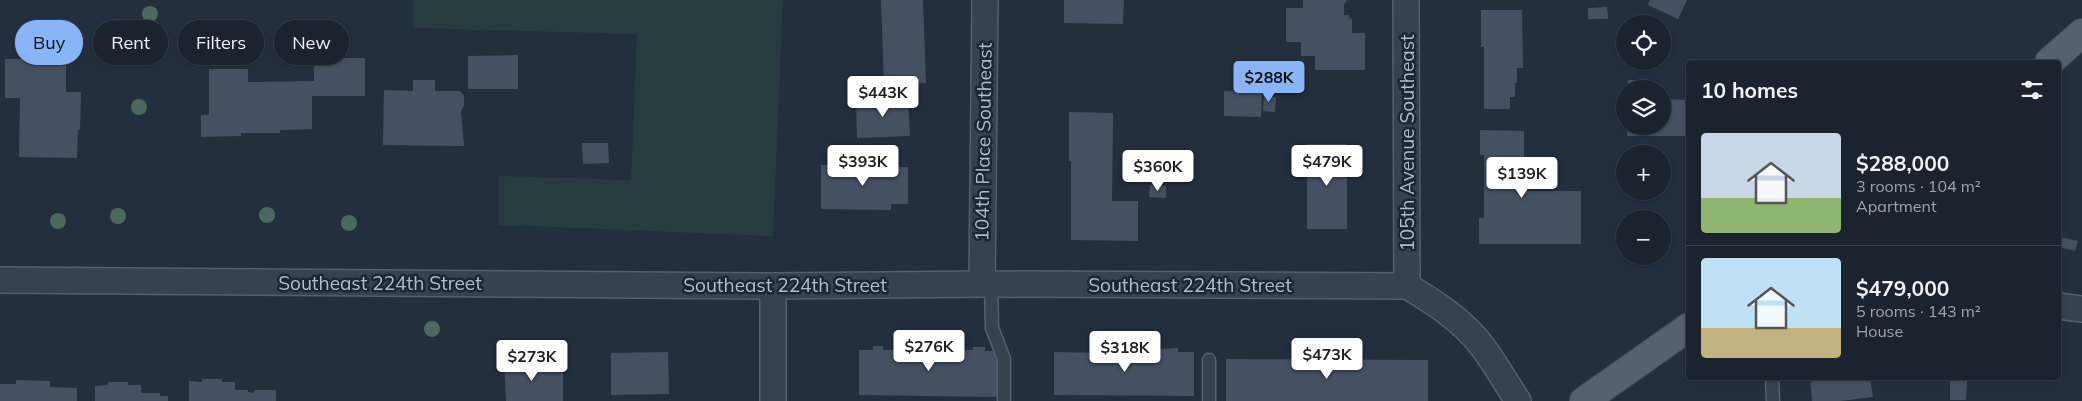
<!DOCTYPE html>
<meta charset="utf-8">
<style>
body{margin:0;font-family:Mulish,sans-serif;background:#282f3a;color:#f1f3f6;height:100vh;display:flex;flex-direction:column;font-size:19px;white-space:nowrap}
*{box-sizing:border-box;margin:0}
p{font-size:16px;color:#a0a4aa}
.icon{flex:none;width:28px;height:28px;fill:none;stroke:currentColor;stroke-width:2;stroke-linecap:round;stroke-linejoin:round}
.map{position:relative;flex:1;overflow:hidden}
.side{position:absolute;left:1686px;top:60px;width:375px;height:320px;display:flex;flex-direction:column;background:#1b232e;border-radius:5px;box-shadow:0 1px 4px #0004,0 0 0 1px #39404a}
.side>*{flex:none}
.guide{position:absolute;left:15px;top:20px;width:475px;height:45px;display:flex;gap:10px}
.tools{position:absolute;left:1616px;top:15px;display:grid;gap:10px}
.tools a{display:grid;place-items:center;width:55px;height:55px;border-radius:50%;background:#1b232e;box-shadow:0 1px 4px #0004,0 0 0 1px #39404a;font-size:25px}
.price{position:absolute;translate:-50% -42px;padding:0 11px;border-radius:5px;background:#fff;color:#222;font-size:16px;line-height:32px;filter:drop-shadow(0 1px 2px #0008)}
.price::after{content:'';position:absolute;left:50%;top:30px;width:15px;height:11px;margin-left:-8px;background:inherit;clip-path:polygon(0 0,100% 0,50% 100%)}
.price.selected{background:#8ab4f8;color:#111}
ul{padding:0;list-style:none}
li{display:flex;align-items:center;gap:15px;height:125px;padding:0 15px}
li+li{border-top:1px solid #39404a}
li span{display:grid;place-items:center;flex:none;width:140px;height:100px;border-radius:5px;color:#555}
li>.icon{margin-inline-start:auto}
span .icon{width:60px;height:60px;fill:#fffc;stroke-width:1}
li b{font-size:21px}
h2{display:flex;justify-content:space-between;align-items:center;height:60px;padding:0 15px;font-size:21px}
.chip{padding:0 18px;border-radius:22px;background:#1b232e;box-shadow:0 1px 4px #0004,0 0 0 1px #39404a;font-size:18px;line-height:45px}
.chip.selected{background:#8ab4f8;color:#111}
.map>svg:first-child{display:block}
.green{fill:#263c3f}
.building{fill:#455162}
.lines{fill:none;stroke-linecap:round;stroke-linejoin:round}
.service-casing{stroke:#565f6c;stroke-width:15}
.minor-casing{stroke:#565f6c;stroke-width:28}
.primary-casing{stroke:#414a57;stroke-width:30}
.service{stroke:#38414e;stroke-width:12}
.minor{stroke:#38414e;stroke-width:25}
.primary{stroke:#56606e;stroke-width:28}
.tree{fill:#4b6a5d}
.labels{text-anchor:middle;stroke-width:5;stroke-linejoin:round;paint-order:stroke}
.street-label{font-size:19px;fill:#b4bcc9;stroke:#1d2633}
</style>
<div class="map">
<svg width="2082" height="401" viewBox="0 0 2082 401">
<rect width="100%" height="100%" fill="#242f3e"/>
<!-- green -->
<polygon class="green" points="413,0 783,0 773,236 499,225 499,176 631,180 637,34 413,28"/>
<!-- building -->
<g class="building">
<polygon points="881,0 923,0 926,83 884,85"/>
<polygon points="1064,0 1124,0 1123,24 1064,23"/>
<polygon points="1303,0 1347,0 1344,5 1344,15 1349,15 1349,18 1352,19 1352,33 1365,33 1365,70 1315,70 1315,56 1301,56 1301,42 1286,42 1286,8 1303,8"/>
<polygon points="1650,0 1687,0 1678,19 1648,5"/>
<polygon points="1607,7 1608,19 1588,19 1588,8"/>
<polygon points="1481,10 1522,10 1523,68 1517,68 1517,83 1515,83 1515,97 1510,97 1510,109 1484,109 1484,47 1481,47"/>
<polygon points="518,55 518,89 468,89 468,56"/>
<polygon points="314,58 365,58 365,96 312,96 312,129 280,130 280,133 241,133 241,136 201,137 201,115 209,115 209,69 248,69 248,82 314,81"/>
<polygon points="5,59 66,59 66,92 81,92 80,130 78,130 77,158 19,157 20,98 5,98"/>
<polygon points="413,80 435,80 435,91 460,91 464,96 464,106 461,111 464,146 383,145 384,90 413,91"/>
<polygon points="1628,80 1648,80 1648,89 1627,89"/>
<polygon points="1224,91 1262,92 1261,117 1224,116"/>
<polygon points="1264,93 1272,93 1272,97 1276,97 1275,112 1263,111"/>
<polygon points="908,98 910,136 857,138 856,100"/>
<polygon points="1662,99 1689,100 1689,136 1627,136 1627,126 1662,126"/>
<polygon points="1069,112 1113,113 1112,201 1138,201 1138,241 1071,240 1071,161 1069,161"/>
<polygon points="1480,130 1524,131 1524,191 1581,191 1581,244 1479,244 1479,218 1484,218 1484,155 1480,155"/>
<polygon points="582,143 608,143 609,163 583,164"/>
<rect x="1307" y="144" width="40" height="85"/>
<polygon points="821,165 891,165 891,167 908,167 908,204 891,204 891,210 821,209"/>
<polygon points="1150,185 1166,186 1166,198 1149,197"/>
<polygon points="2059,237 2078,241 2075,251 2059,247"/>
<polygon points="873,346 883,346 883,350 908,350 908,346 919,346 919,350 938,350 938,346 949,347 949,350 973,350 973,347 985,347 985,351 997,351 998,397 859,395 859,350 873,350"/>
<polygon points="1133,347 1145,347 1145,350 1178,348 1178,352 1194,352 1194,396 1054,395 1054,352 1103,353 1104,348 1114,348 1114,352 1133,352"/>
<polygon points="668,352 669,394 611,395 611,353"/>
<polygon points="1226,359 1428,360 1428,401 1226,401"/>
<polygon points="504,360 536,360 536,370 563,370 563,401 506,401"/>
<polygon points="1810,378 1870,378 1873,397 1840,401 1812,401"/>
<polygon points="1933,378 1975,378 1975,381 1967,381 1966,400 1950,400 1950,381 1933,381"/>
<polygon points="202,379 222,379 222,382 235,382 235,390 248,390 248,392 254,393 254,390 276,390 276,401 189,401 189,381 202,382"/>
<polygon points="16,380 50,381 50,387 77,388 77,401 0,401 0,384 16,384"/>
<polygon points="108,382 128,382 128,385 141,385 141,393 160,393 160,396 168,396 168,401 95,401 95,386 108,385"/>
</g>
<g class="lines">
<defs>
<g id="service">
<polyline points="991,284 992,328 1004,359 1004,401"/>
<polyline points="1772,378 1773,401"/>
<polyline points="1209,401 1209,360"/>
</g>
<g id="minor">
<polyline points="1406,0 1407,286"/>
<path d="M 0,280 L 773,286 L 991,284 L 1407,286 C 1434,302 1462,320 1482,346 C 1495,363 1506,383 1518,401"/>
<polyline points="982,284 985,0"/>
<polyline points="773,286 773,401"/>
<polyline points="2059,306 2082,309"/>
</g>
<g id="primary">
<polyline points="2049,62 2082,33"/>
<polyline points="1584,401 1689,327"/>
</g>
</defs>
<!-- service casing -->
<use href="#service" class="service-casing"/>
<!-- minor casing -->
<use href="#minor" class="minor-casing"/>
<!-- primary casing -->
<use href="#primary" class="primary-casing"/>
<!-- service -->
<use href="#service" class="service"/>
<!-- minor -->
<use href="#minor" class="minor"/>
<!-- primary -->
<use href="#primary" class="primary"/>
</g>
<!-- trees -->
<g class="tree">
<circle cx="150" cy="14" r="8"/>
<circle cx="112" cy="37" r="8"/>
<circle cx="139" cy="107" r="8"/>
<circle cx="267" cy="215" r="8"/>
<circle cx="118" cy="216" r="8"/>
<circle cx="58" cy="221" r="8"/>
<circle cx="349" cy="223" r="8"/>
<circle cx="432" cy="329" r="8"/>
</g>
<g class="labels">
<!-- street labels -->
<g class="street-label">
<text transform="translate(983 142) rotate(-89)" y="7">104th Place Southeast</text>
<text transform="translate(1407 143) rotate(-90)" y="7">105th Avenue Southeast</text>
<text x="380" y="290">Southeast 224th Street</text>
<text x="785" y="292">Southeast 224th Street</text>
<text x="1190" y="292">Southeast 224th Street</text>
</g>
</g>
</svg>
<div class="tools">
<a><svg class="icon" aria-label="locate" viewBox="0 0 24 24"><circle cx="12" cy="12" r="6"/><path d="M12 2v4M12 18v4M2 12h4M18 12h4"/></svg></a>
<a><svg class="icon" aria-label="layers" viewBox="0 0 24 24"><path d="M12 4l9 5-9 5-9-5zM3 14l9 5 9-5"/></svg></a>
<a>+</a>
<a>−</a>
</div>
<b class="price selected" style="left:1269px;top:103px">$288K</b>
<b class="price" style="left:883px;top:118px">$443K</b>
<b class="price" style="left:863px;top:187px">$393K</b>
<b class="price" style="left:1327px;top:187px">$479K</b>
<b class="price" style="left:1158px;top:192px">$360K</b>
<b class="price" style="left:1522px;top:199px">$139K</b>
<b class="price" style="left:929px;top:372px">$276K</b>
<b class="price" style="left:1125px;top:373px">$318K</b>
<b class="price" style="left:1327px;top:380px">$473K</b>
<b class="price" style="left:532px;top:382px">$273K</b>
<div class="guide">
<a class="chip selected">Buy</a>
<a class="chip">Rent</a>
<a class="chip">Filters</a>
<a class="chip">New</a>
</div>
<section class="side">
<h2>10 homes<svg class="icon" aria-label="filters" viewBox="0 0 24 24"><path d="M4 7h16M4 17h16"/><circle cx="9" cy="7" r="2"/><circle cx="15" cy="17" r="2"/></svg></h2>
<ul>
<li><span style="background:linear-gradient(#c9d6e8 65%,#8fb573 0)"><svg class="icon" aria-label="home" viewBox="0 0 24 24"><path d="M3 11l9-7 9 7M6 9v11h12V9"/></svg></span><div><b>$288,000</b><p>3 rooms · 104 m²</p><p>Apartment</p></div></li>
<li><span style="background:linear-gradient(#bfe0f5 70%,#c2b280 0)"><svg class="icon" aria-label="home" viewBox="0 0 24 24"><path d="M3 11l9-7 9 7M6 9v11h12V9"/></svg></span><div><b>$479,000</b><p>5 rooms · 143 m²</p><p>House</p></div></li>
</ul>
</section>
</div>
